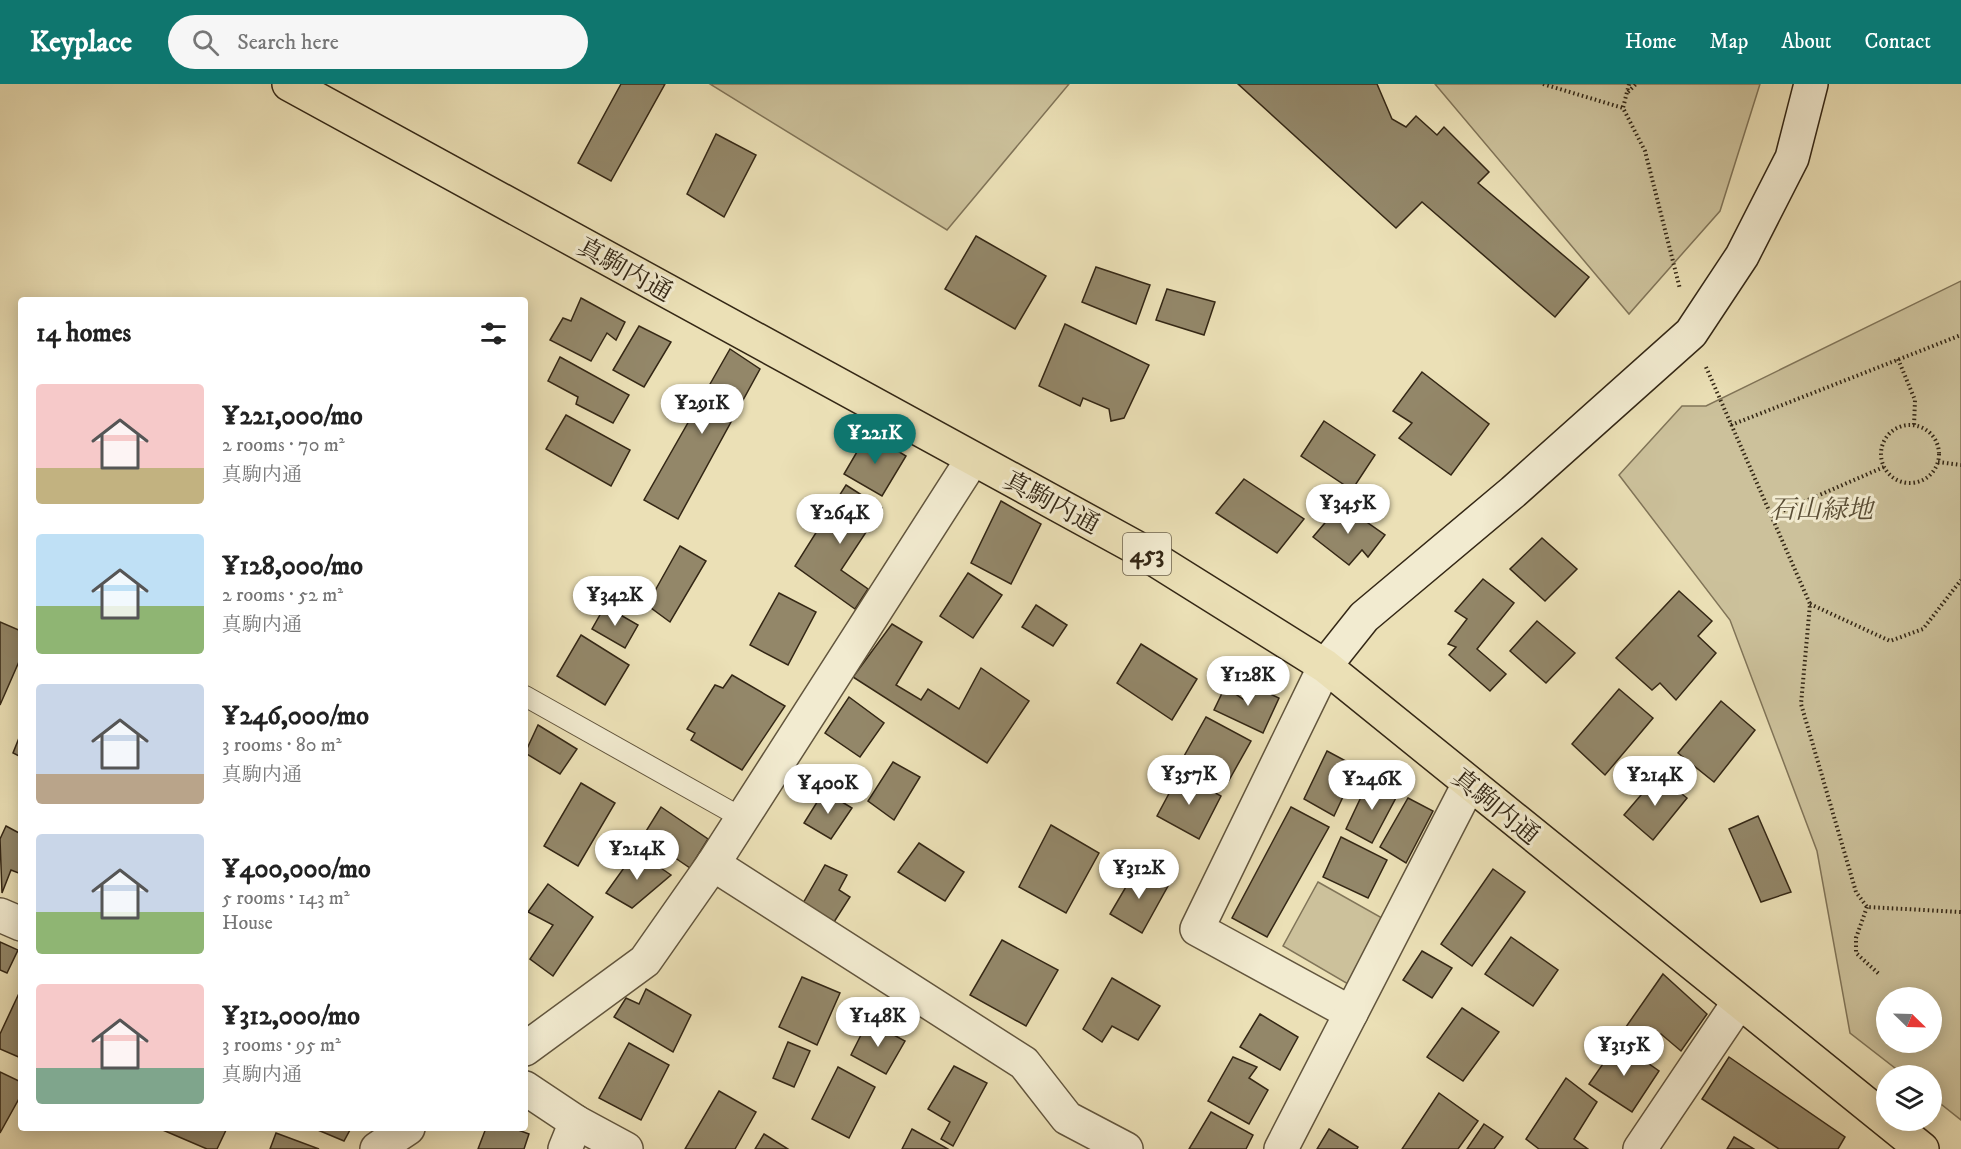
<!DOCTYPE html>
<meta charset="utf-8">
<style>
body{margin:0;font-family:"IM FELL DW Pica","Noto Serif JP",serif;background:#f6f6f6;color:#222;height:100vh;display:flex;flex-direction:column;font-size:22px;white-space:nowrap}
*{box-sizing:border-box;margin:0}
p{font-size:20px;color:#767676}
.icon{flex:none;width:33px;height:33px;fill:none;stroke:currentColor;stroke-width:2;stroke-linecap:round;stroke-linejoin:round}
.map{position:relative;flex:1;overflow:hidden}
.panel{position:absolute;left:18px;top:213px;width:510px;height:834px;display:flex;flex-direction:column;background:#fff;border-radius:6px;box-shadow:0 3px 15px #0003}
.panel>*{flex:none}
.needle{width:39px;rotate:113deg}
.tools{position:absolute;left:1876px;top:903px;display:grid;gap:12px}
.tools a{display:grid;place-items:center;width:66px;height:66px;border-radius:50%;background:#fff;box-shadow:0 3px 15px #0003;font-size:30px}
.price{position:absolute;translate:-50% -51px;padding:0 14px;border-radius:21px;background:#fff;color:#222;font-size:20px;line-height:39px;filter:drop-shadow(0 2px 3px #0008)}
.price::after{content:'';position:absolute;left:50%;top:36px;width:18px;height:14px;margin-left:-9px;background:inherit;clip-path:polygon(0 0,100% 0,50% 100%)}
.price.selected{background:#0f766e;color:#fff}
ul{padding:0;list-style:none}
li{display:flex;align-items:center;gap:18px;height:150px;padding:0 18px}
li span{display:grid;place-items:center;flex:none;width:168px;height:120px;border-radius:6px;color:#555}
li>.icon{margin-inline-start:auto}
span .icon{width:72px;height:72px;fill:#fffc;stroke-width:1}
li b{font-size:26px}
h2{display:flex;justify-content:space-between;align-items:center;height:72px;padding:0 18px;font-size:26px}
header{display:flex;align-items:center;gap:36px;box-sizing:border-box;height:84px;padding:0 30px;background:#0f766e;color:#fff}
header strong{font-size:28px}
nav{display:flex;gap:33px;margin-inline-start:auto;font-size:21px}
.search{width:420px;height:54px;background:#f6f6f6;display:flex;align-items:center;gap:15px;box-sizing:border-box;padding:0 21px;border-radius:33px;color:#767676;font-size:22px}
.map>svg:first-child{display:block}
.green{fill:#ccc19b;stroke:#807458;stroke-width:1.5;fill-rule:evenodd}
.building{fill:#938769;stroke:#342715;stroke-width:1.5}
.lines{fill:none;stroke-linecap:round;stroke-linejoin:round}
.lane-casing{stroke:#62553d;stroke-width:22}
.street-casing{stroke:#62553d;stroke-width:36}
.secondary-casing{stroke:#342715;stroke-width:36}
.highway-casing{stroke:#342715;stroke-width:36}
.path{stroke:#342715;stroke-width:4;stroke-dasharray:1.5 3;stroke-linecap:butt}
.lane{stroke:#f2ebd0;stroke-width:20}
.street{stroke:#f2ebd0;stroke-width:33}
.secondary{stroke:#f2ebd0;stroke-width:33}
.highway{stroke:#ebe0b6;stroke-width:33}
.labels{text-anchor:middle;stroke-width:6;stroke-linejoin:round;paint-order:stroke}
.shield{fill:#f2ebd0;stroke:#6d624d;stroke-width:1.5}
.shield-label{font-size:24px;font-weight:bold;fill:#342715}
.street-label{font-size:26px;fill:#342715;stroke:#f2ebd0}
.park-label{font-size:26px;font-style:italic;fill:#5a4e36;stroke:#f2ebd0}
</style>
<header>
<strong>Keyplace</strong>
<div class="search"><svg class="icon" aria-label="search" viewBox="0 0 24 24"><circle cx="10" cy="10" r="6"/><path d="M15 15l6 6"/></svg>Search here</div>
<nav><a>Home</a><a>Map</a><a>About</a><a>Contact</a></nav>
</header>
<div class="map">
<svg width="1961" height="1065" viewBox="0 0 1961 1065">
<rect width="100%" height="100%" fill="#ebe0b6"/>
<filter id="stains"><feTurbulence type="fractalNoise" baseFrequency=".00333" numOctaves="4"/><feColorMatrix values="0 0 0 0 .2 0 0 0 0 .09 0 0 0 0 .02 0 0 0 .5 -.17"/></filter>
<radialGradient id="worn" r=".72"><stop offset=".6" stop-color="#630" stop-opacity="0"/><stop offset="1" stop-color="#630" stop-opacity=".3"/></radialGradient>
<!-- green -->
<g class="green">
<polygon points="710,0 1069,0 947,146"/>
<polygon points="1435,0 1760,0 1720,127 1629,230"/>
<path d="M 1961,197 L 1961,1036 L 1932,1013 L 1932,992 L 1904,991 L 1850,949 L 1817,767 L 1730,536 L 1619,391 L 1682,322 L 1706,322 ZM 1887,914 L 1932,914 L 1932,958 L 1887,958 Z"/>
<polygon points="1318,798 1382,834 1348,900 1283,862"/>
</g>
<!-- building -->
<g class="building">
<polygon points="621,0 665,0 611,97 578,79"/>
<polygon points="1238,0 1377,0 1392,35 1406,43 1416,32 1437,51 1444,43 1489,88 1478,99 1589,193 1555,233 1422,118 1396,144"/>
<polygon points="716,50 756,71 724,133 687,110"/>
<polygon points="976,152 1046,192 1015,245 945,205"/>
<polygon points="1096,183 1150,201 1136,240 1082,218"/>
<polygon points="1167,205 1215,218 1204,251 1156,236"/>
<polygon points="581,214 625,238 616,256 607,249 591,277 550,256 563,234 571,237"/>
<polygon points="1065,240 1149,281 1124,334 1111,337 1109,325 1083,314 1080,322 1039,302"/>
<polygon points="639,242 671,258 644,303 613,286"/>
<polygon points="730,265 760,285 678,435 644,416"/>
<polygon points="560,273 629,311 613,339 576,320 578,313 548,297"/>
<polygon points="1422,288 1489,340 1451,391 1399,354 1412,339 1393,327"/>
<polygon points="566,331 630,366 611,402 546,365"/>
<polygon points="1324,337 1375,371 1352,406 1301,372"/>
<polygon points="868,349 906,372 882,412 844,390"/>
<polygon points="1244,395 1304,435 1277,469 1216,429"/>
<polygon points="846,401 882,424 841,486 868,505 855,525 795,482"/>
<polygon points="1001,417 1041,440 1011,500 971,479"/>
<polygon points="1341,420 1385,451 1368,473 1362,466 1349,481 1313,453"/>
<polygon points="1542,454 1577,485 1545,517 1510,485"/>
<polygon points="680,462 706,477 670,538 647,521"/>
<polygon points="968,489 1002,511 973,554 940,532"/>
<polygon points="1483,495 1514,519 1477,565 1506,590 1490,607 1449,571 1456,563 1448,560 1467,535 1455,527"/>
<polygon points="1679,507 1712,537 1698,552 1716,569 1676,616 1660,599 1652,606 1616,574"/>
<polygon points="779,509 816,528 788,581 750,561"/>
<polygon points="1036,521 1067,541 1053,562 1022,543"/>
<polygon points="605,522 638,541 625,564 592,545"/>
<polygon points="1537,537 1575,569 1546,599 1510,567"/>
<polygon points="0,538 21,547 21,573 0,621"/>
<polygon points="892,540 922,558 896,601 921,616 928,605 959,625 981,584 1029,617 987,679 853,593"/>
<polygon points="581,551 629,581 605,621 557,592"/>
<polygon points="1141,560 1197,595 1172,636 1117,599"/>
<polygon points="732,591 785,622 742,686 691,656 695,649 687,645 715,601 723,604"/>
<polygon points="1249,600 1279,614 1263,649 1214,626 1225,603 1243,615"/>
<polygon points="1619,605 1653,634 1605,691 1572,660"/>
<polygon points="849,613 884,639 860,673 825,649"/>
<polygon points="1721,617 1755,646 1714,698 1678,669"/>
<polygon points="1206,633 1251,657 1228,698 1183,674"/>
<polygon points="538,641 577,665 560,690 525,669"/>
<polygon points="21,649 21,673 13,669"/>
<polygon points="1327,667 1357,683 1334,732 1304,715"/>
<polygon points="893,678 920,693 894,736 868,717"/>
<polygon points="1180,689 1221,712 1199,755 1157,732"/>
<polygon points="1658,691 1687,714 1653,756 1624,731"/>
<polygon points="1370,694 1398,710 1372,759 1346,745"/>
<polygon points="581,699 615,719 578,782 544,762"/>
<polygon points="824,707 852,724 831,755 804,739"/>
<polygon points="1408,714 1433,727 1406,779 1380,763"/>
<polygon points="661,723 708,755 690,784 643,752"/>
<polygon points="1291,723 1329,743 1267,853 1232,834"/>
<polygon points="1758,732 1791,808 1761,818 1729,745"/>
<polygon points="1051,741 1099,769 1066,829 1019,803"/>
<polygon points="6,742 21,750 21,790 11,786 2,809 0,755"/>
<polygon points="1341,753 1387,776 1368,814 1323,793"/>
<polygon points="919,759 964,788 945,817 898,788"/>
<polygon points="636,767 671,791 632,824 606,809"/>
<polygon points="825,781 847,791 839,806 850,813 834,838 802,821"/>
<polygon points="1137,784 1168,802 1142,849 1110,830"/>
<polygon points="1493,785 1525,808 1472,882 1441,860"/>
<polygon points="548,800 593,833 553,892 530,875 553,841 528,828"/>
<polygon points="1511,853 1558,886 1533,922 1485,890"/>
<polygon points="1002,856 1058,886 1026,942 970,911"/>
<polygon points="0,858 18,866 7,889 0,886"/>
<polygon points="1422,867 1452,884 1432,914 1403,896"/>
<polygon points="1663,890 1707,930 1681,967 1661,950 1648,968 1621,950"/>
<polygon points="802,893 840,909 817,961 779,943"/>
<polygon points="1112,894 1160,922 1138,956 1112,942 1102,958 1083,945"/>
<polygon points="21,905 21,974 0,965 0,950"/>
<polygon points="646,905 691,931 673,968 614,933 626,914 639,920"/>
<polygon points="1462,924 1499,948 1463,997 1427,973"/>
<polygon points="1260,930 1298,953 1280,986 1240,963"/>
<polygon points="868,937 905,957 886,990 851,971"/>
<polygon points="788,958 810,967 794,1003 773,994"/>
<polygon points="1618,958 1659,987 1632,1028 1589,1000"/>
<polygon points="629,959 669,981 641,1036 599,1014"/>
<polygon points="1233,973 1257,983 1249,994 1268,1006 1249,1040 1208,1017"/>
<polygon points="1729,973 1845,1053 1838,1065 1779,1065 1702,1015"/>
<polygon points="954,982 987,999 953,1062 941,1055 950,1038 928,1025"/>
<polygon points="838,983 875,1003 849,1054 812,1035"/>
<polygon points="0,988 21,998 21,1011 0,1049"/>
<polygon points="1566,994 1597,1018 1574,1055 1588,1065 1539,1065 1526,1055"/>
<polygon points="719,1007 756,1028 735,1065 685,1065"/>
<polygon points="1439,1009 1478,1037 1458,1065 1402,1065"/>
<polygon points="1211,1028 1253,1051 1246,1065 1189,1065"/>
<polygon points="1484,1040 1503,1053 1494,1065 1467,1065"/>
<polygon points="158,1044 227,1044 217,1065 207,1065"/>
<polygon points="313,1044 351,1044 344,1057"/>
<polygon points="486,1044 513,1044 529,1050 524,1065 478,1065"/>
<polygon points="912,1045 948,1065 902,1065"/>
<polygon points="1329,1045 1358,1063 1357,1065 1317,1065"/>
<polygon points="276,1049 319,1065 270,1065"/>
<polygon points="764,1050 788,1065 755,1065"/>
<polygon points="1734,1053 1754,1065 1727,1065"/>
</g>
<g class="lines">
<defs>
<polyline id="lane" points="525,612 742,734"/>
<g id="street">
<polyline points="1325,582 1197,845 1351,929"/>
<polyline points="713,780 1024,979 1067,1034 1126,1065"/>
<polyline points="0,831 21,840"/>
<polyline points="525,965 645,877 713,780 972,376"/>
<polyline points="525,1004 576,1038 626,1065"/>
<polyline points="377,1065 408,1044"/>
<polyline points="565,1065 576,1038"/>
<polyline points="1281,1065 1469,700"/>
<polyline points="1640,1065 1739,918"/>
</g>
<polyline id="secondary" points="1325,582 1364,533 1513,408 1691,249 1742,172 1792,74 1811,0"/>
<polyline id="highway" points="289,0 1135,463 1325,582 1922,1065"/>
</defs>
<!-- lane casing -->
<use href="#lane" class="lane-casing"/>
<!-- street casing -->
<use href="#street" class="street-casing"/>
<!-- secondary casing -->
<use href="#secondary" class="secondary-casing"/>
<!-- highway casing -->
<use href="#highway" class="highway-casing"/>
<!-- path -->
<g class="path">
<polyline points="1543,0 1623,24"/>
<polyline points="1629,0 1623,24 1645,67 1680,205"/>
<polyline points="1628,8 1636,0"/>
<polyline points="1898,275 1915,316 1914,342"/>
<polyline points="1706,283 1810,520 1801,620 1856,808 1867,823 1961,828"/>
<polyline points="1731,341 1961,251"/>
<circle cx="1910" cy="370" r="29"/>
<polyline points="1938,378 1961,381"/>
<polyline points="1771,432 1884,383"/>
<polyline points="1810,520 1890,557 1923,545 1961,496"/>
<polyline points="1867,823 1856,854 1856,869 1880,891"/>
</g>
<!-- lane -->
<use href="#lane" class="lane"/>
<!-- street -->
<use href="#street" class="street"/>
<!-- secondary -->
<use href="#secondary" class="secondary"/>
<!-- highway -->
<use href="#highway" class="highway"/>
</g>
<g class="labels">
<!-- shield labels -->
<rect class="shield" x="1123" y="449" width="48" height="42" rx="4.5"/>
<g class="shield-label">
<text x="1147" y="478">453</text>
</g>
<!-- street labels -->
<g class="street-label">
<text transform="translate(625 185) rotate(29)" y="9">真駒内通</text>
<text transform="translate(1052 418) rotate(28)" y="9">真駒内通</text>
<text transform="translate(1496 722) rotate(39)" y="9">真駒内通</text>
</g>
<!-- park labels -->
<g class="park-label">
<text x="1821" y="434">石山緑地</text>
</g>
</g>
<rect width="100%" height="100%" filter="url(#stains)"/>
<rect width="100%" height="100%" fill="url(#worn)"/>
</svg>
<div class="tools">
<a><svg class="needle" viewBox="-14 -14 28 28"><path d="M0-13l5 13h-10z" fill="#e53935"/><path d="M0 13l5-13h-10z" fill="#767676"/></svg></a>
<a><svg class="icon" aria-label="layers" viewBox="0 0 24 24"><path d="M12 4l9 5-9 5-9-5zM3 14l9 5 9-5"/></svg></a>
</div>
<b class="price" style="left:702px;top:351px">¥291K</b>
<b class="price selected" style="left:875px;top:381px">¥221K</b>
<b class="price" style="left:1348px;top:451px">¥345K</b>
<b class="price" style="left:840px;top:461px">¥264K</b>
<b class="price" style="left:615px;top:543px">¥342K</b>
<b class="price" style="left:1248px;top:623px">¥128K</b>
<b class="price" style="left:1189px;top:722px">¥357K</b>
<b class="price" style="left:1655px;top:723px">¥214K</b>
<b class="price" style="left:1372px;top:727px">¥246K</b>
<b class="price" style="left:828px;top:731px">¥400K</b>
<b class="price" style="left:637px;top:797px">¥214K</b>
<b class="price" style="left:1139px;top:816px">¥312K</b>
<b class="price" style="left:878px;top:964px">¥148K</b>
<b class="price" style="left:1624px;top:993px">¥315K</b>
<section class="panel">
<h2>14 homes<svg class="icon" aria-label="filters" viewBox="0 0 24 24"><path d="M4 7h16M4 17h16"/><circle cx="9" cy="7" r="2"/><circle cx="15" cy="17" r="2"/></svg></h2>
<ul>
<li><span style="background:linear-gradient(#f6c9c9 70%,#c2b280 0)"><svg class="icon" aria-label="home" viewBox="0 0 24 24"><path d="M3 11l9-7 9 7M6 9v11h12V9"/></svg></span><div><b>¥221,000/mo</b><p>2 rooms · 70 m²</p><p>真駒内通</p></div></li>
<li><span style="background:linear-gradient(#bfe0f5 60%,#8fb573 0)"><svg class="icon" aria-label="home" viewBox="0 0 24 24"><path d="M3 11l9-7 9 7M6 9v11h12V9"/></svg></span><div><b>¥128,000/mo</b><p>2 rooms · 52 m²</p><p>真駒内通</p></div></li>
<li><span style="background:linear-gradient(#c9d6e8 75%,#b9a48a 0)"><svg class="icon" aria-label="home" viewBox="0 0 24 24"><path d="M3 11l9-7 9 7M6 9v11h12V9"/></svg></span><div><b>¥246,000/mo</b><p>3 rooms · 80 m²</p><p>真駒内通</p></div></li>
<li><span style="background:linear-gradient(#c9d6e8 65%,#8fb573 0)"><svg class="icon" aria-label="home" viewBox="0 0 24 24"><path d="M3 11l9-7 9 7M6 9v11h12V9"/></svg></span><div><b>¥400,000/mo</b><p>5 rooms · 143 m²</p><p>House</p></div></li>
<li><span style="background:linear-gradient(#f6c9c9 70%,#7fa58c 0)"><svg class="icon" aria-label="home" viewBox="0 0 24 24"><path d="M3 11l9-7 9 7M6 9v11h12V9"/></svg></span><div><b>¥312,000/mo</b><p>3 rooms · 95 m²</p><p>真駒内通</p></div></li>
</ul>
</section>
</div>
